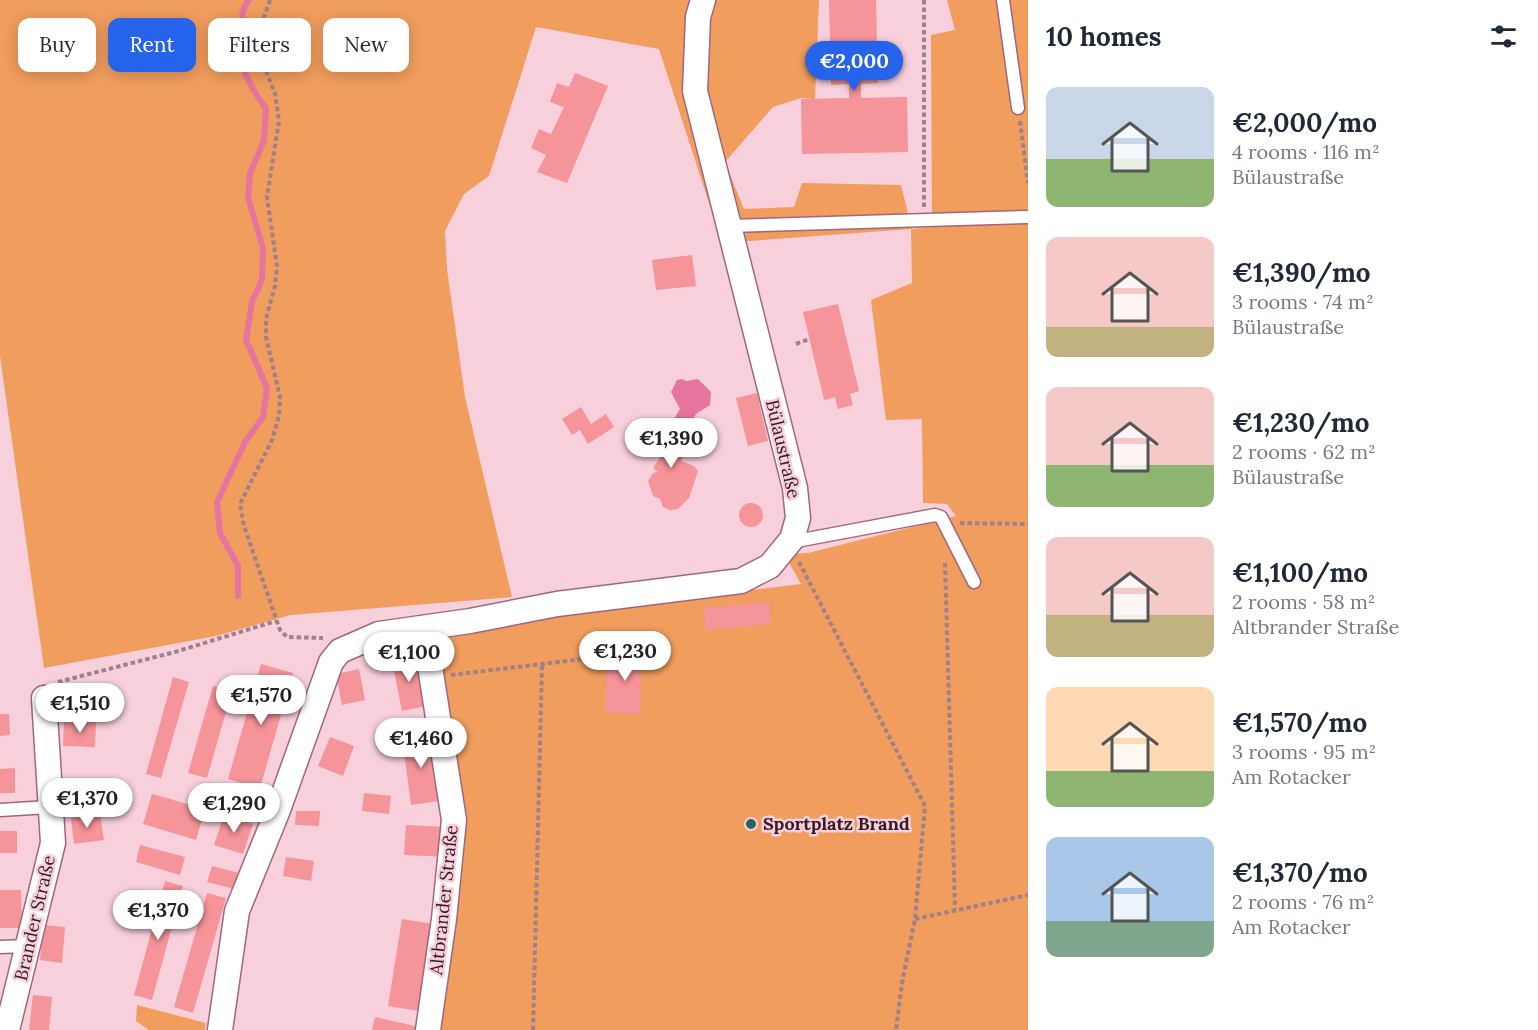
<!DOCTYPE html>
<meta charset="utf-8">
<style>
body{margin:0;font-family:Lora,serif;background:#f6f6f7;color:#1f2937;height:100vh;display:flex;flex-direction:column;font-size:22px;white-space:nowrap}
*{box-sizing:border-box;margin:0}
p{font-size:20px;color:#747a83}
.icon{flex:none;width:33px;height:33px;fill:none;stroke:currentColor;stroke-width:2;stroke-linecap:round;stroke-linejoin:round}
.map{position:relative;flex:1;overflow:hidden}
.side{display:flex;flex-direction:column;background:#fff;width:510px}
.side>*{flex:none}
.hud{position:absolute;left:18px;top:18px;width:570px;height:54px;display:flex;gap:12px}
.price{position:absolute;translate:-50% -51px;padding:0 14px;border-radius:21px;background:#fff;color:#222;font-size:20px;line-height:39px;filter:drop-shadow(0 2px 3px #0008)}
.price::after{content:'';position:absolute;left:50%;top:36px;width:18px;height:14px;margin-left:-9px;background:inherit;clip-path:polygon(0 0,100% 0,50% 100%)}
.price.current{background:#2563eb;color:#fff}
ul{padding:0;list-style:none}
li{display:flex;align-items:center;gap:18px;height:150px;padding:0 18px}
li span{display:grid;place-items:center;flex:none;width:168px;height:120px;border-radius:12px;color:#555}
li>.icon{margin-inline-start:auto}
span .icon{width:72px;height:72px;fill:#fffc;stroke-width:1}
li b{font-size:26px}
h2{display:flex;justify-content:space-between;align-items:center;height:72px;padding:0 18px;font-size:26px}
.pill{padding:0 21px;border-radius:12px;background:#fff;box-shadow:0 3px 15px #0003;font-size:21px;line-height:54px}
.pill.current{background:#2563eb;color:#fff}
main{display:flex;flex:1;min-height:0}
.map>svg:first-child{display:block}
.green{fill:#f09d5d}
.water{fill:#e5749f}
.lines{fill:none;stroke-linecap:round;stroke-linejoin:round}
.stream{stroke:#e5749f;stroke-width:6}
.building{fill:#f59499}
.service-casing{stroke:#a1667b;stroke-width:15}
.minor-casing{stroke:#a1667b;stroke-width:27}
.path{stroke:#a0808a;stroke-width:4;stroke-dasharray:4.5 3;stroke-linecap:butt}
.service{stroke:#fff;stroke-width:12}
.minor{stroke:#fff;stroke-width:24}
.poi-dot{fill:#23685a;stroke:#f8d0dc;stroke-width:2}
.labels{text-anchor:middle;stroke-width:5;stroke-linejoin:round;paint-order:stroke}
.street-label{font-size:18px;fill:#341c25;stroke:#f8d0dc}
.poi-label{font-size:18px;font-weight:bold;fill:#341c25;stroke:#f8d0dc;text-anchor:start}
</style>
<main>
<div class="map">
<svg width="1028" height="1030" viewBox="0 0 1028 1030">
<rect width="100%" height="100%" fill="#f8d0dc"/>
<!-- green -->
<g class="green">
<polygon points="0,0 819,0 815,99 801,98 773,107 725,162 744,209 794,207 802,183 901,185 912,229 932,227 931,35 955,30 947,0 1028,0 1028,1030 438,1030 461,803 436,637 600,608 801,584 787,559 795,554 808,553 956,516 947,504 923,503 922,419 886,420 871,300 912,283 911,229 722,243 659,49 536,27 489,176 464,194 445,231 447,269 465,397 512,597 291,615 216,636 44,668 0,356"/>
<polygon points="137,1005 206,1023 205,1030 149,1030 136,1021"/>
</g>
<!-- water -->
<polygon class="water" points="682,379 687,381 698,379 711,392 710,405 696,414 687,428 674,419 680,409 671,392 677,380"/>
<g class="lines">
<!-- stream -->
<path class="stream" d="M 238,596 L 238,566 L 220,533 L 217,502 L 245,442 L 263,417 L 267,388 L 246,340 L 252,301 L 262,280 L 263,248 L 248,198 L 250,174 L 264,140 L 266,108 C 246,82 236,60 241,26 C 242,16 242,8 249,0"/>
</g>
<!-- building -->
<g class="building">
<polygon points="829,0 876,0 878,83 861,84 861,98 907,97 908,152 802,154 801,99 849,98 849,84 831,85"/>
<polygon points="575,73 608,86 567,183 537,172 546,155 531,148 539,129 551,134 564,107 550,102 557,83 569,87"/>
<polygon points="692,255 696,286 656,290 652,260"/>
<polygon points="838,304 859,391 850,394 853,405 838,409 835,397 824,400 803,312"/>
<polygon points="757,393 768,441 748,446 736,398"/>
<polygon points="581,407 591,424 606,414 614,427 588,444 580,430 572,435 562,419"/>
<polygon points="658,424 692,443 681,461 694,466 698,471 689,498 678,509 670,510 663,507 660,499 653,496 648,481 653,473 658,472 653,468 661,456 645,447"/>
<circle cx="751" cy="515" r="12"/>
<polygon points="769,602 771,624 705,630 704,608"/>
<polygon points="651,649 651,661 641,663 640,714 605,713 607,657"/>
<polygon points="416,655 426,706 402,711 392,661"/>
<polygon points="261,664 293,673 260,788 228,779"/>
<polygon points="359,669 365,700 342,705 336,674"/>
<polygon points="173,677 189,682 161,778 146,774"/>
<polygon points="213,686 232,691 207,778 188,773"/>
<polygon points="0,714 9,714 10,735 0,736"/>
<polygon points="64,721 96,722 95,747 63,746"/>
<polygon points="430,733 439,801 411,805 402,737"/>
<polygon points="330,737 354,746 343,776 318,766"/>
<polygon points="15,768 15,793 0,793 0,769"/>
<polygon points="364,793 391,796 389,814 362,811"/>
<polygon points="152,794 205,809 196,840 143,824"/>
<polygon points="296,811 320,811 319,826 295,825"/>
<polygon points="100,814 104,840 74,844 71,818"/>
<polygon points="224,815 253,824 243,854 214,845"/>
<polygon points="406,825 447,827 446,857 404,855"/>
<rect x="0" y="831" width="17" height="22"/>
<polygon points="140,845 185,857 180,875 136,862"/>
<polygon points="286,857 314,861 311,881 283,876"/>
<polygon points="212,866 239,873 234,889 207,882"/>
<polygon points="165,881 183,886 152,1000 134,995"/>
<polygon points="0,890 21,890 22,928 0,928"/>
<polygon points="207,893 226,898 193,1013 174,1007"/>
<polygon points="402,919 433,924 419,1011 388,1006"/>
<polygon points="43,925 65,927 62,963 40,960"/>
<polygon points="33,995 52,997 49,1030 29,1030"/>
<polygon points="375,1017 419,1027 418,1030 372,1030"/>
</g>
<g class="lines">
<defs>
<g id="service">
<polyline points="1003,0 1018,108"/>
<polyline points="727,226 1028,217"/>
<polyline points="791,542 935,515 941,517 974,582"/>
<polyline points="0,810 49,807"/>
<polyline points="0,947 27,946"/>
</g>
<g id="minor">
<polyline points="424,628 454,820 444,919 428,1030"/>
<polyline points="7,1030 53,843 44,698"/>
<polyline points="220,1030 237,911 278,810 331,662 340,651 379,634 470,621 557,604 741,581 770,566 792,539 798,518 795,488 695,91 698,17 703,0"/>
</g>
</defs>
<!-- service casing -->
<use href="#service" class="service-casing"/>
<!-- minor casing -->
<use href="#minor" class="minor-casing"/>
<!-- path -->
<g class="path">
<polyline points="270,0 258,34 257,49 275,93 279,121 267,197 277,266 275,286 266,319 266,337 280,397 279,416 272,440 240,504 244,526 280,630 287,637 323,638"/>
<polyline points="924,0 924,207"/>
<polyline points="1020,121 1028,183"/>
<polyline points="796,344 810,339"/>
<polyline points="960,523 1028,524"/>
<polyline points="799,562 925,806 915,919 902,983 896,1030"/>
<polyline points="945,563 955,909"/>
<polyline points="451,675 592,658"/>
<polyline points="58,682 175,652 276,621"/>
<polyline points="915,919 1028,895"/>
<polyline points="533,1030 542,664"/>
</g>
<!-- service -->
<use href="#service" class="service"/>
<!-- minor -->
<use href="#minor" class="minor"/>
</g>
<!-- markers -->
<circle class="poi-dot" cx="751" cy="824" r="6"/>
<g class="labels">
<!-- street labels -->
<g class="street-label">
<text transform="translate(783 449) rotate(77)" y="6">Bülaustraße</text>
<text transform="translate(444 900) rotate(-84)" y="6">Altbrander Straße</text>
<text transform="translate(35 918) rotate(-77)" y="6">Brander Straße</text>
</g>
<!-- poi labels -->
<g class="poi-label">
<text x="763" y="830">Sportplatz Brand</text>
</g>
</g>
</svg>
<b class="price current" style="left:854px;top:92px">€2,000</b>
<b class="price" style="left:671px;top:469px">€1,390</b>
<b class="price" style="left:625px;top:682px">€1,230</b>
<b class="price" style="left:409px;top:683px">€1,100</b>
<b class="price" style="left:261px;top:726px">€1,570</b>
<b class="price" style="left:80px;top:734px">€1,510</b>
<b class="price" style="left:421px;top:769px">€1,460</b>
<b class="price" style="left:87px;top:829px">€1,370</b>
<b class="price" style="left:234px;top:834px">€1,290</b>
<b class="price" style="left:158px;top:941px">€1,370</b>
<div class="hud">
<a class="pill">Buy</a>
<a class="pill current">Rent</a>
<a class="pill">Filters</a>
<a class="pill">New</a>
</div>
</div>
<section class="side">
<h2>10 homes<svg class="icon" aria-label="filters" viewBox="0 0 24 24"><path d="M4 7h16M4 17h16"/><circle cx="9" cy="7" r="2"/><circle cx="15" cy="17" r="2"/></svg></h2>
<ul>
<li><span style="background:linear-gradient(#c9d6e8 60%,#8fb573 0)"><svg class="icon" aria-label="home" viewBox="0 0 24 24"><path d="M3 11l9-7 9 7M6 9v11h12V9"/></svg></span><div><b>€2,000/mo</b><p>4 rooms · 116 m²</p><p>Bülaustraße</p></div></li>
<li><span style="background:linear-gradient(#f6c9c9 75%,#c2b280 0)"><svg class="icon" aria-label="home" viewBox="0 0 24 24"><path d="M3 11l9-7 9 7M6 9v11h12V9"/></svg></span><div><b>€1,390/mo</b><p>3 rooms · 74 m²</p><p>Bülaustraße</p></div></li>
<li><span style="background:linear-gradient(#f6c9c9 65%,#8fb573 0)"><svg class="icon" aria-label="home" viewBox="0 0 24 24"><path d="M3 11l9-7 9 7M6 9v11h12V9"/></svg></span><div><b>€1,230/mo</b><p>2 rooms · 62 m²</p><p>Bülaustraße</p></div></li>
<li><span style="background:linear-gradient(#f6c9c9 65%,#c2b280 0)"><svg class="icon" aria-label="home" viewBox="0 0 24 24"><path d="M3 11l9-7 9 7M6 9v11h12V9"/></svg></span><div><b>€1,100/mo</b><p>2 rooms · 58 m²</p><p>Altbrander Straße</p></div></li>
<li><span style="background:linear-gradient(#ffd9b3 70%,#8fb573 0)"><svg class="icon" aria-label="home" viewBox="0 0 24 24"><path d="M3 11l9-7 9 7M6 9v11h12V9"/></svg></span><div><b>€1,570/mo</b><p>3 rooms · 95 m²</p><p>Am Rotacker</p></div></li>
<li><span style="background:linear-gradient(#a9c7e8 70%,#7fa58c 0)"><svg class="icon" aria-label="home" viewBox="0 0 24 24"><path d="M3 11l9-7 9 7M6 9v11h12V9"/></svg></span><div><b>€1,370/mo</b><p>2 rooms · 76 m²</p><p>Am Rotacker</p></div></li>
</ul>
</section>
</main>
